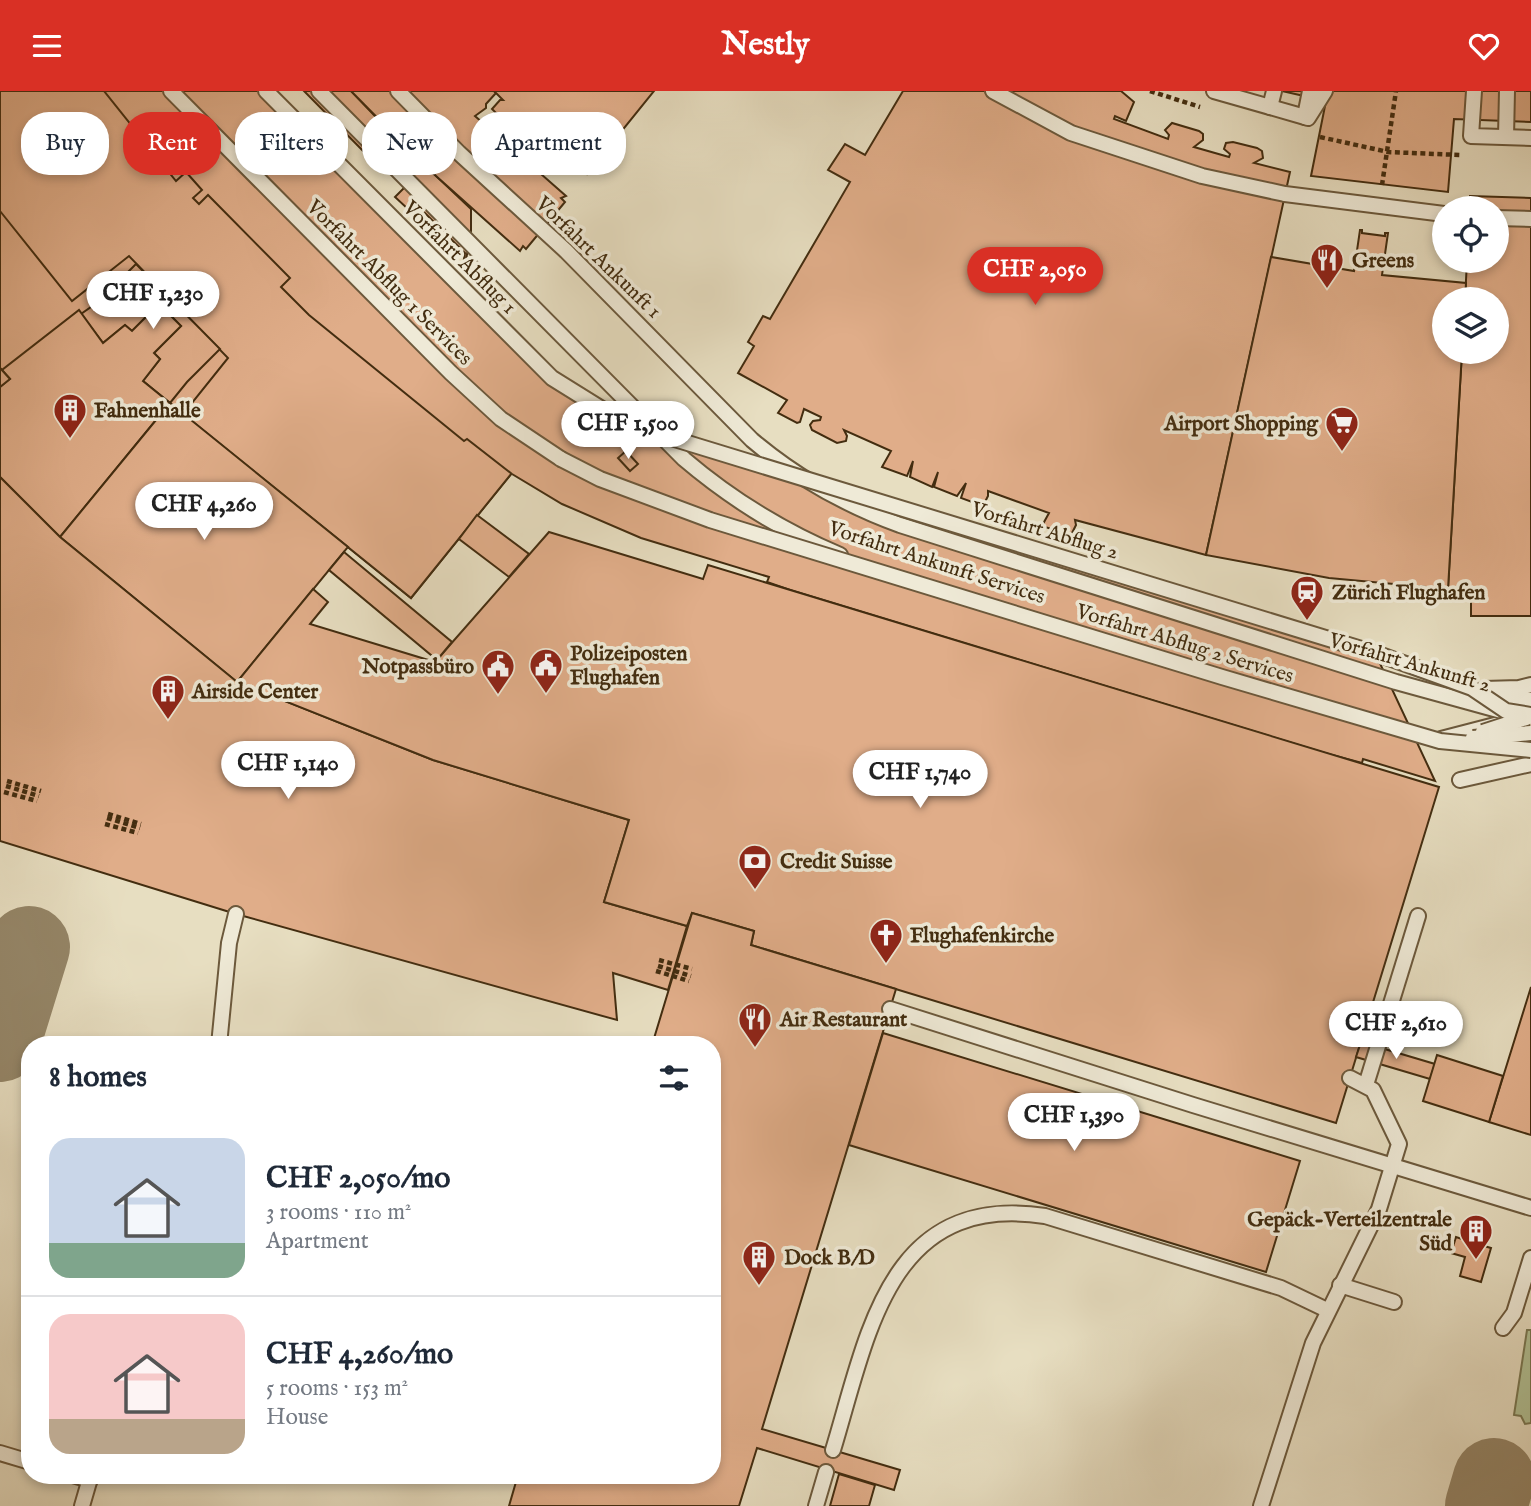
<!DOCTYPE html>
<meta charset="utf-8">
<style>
body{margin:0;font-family:"IM FELL English",serif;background:#f6f6f7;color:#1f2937;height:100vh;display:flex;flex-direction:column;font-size:26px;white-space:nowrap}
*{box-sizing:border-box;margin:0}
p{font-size:23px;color:#747a83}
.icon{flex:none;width:38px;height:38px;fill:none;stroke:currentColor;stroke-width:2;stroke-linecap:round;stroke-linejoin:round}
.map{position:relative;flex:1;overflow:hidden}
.drawer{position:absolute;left:21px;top:945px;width:700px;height:448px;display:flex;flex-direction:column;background:#fff;border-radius:28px;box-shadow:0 4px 10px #0003}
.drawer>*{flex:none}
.top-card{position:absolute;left:21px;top:21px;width:700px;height:63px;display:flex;gap:14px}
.fabs{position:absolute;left:1432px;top:105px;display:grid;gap:14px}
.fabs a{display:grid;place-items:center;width:77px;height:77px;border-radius:50%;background:#fff;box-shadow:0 4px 10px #0003;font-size:35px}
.price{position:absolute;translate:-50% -60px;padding:0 16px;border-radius:24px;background:#fff;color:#222;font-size:23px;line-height:46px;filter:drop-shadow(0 2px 4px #0008)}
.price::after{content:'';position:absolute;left:50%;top:42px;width:21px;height:16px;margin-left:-10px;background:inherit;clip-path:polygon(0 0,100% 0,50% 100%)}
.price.selected{background:#d93025;color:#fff}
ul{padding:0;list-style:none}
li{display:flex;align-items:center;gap:21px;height:175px;padding:0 28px}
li+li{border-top:2px solid #e0e1e3}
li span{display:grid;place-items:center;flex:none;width:196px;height:140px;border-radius:21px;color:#555}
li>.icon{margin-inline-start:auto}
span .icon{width:84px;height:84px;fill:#fffc;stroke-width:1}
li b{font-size:30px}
h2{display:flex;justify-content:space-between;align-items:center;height:84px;padding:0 28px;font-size:30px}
.pill{padding:0 24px;border-radius:28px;background:#fff;box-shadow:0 4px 10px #0003;font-size:24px;line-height:63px}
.pill.selected{background:#d93025;color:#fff}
header{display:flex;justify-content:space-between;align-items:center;height:91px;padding:0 28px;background:#d93025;color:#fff;font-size:32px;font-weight:700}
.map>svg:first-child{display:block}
.green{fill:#b2c296;stroke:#7a7853;stroke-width:2}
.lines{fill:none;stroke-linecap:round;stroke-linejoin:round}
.taxiway{stroke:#958668;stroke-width:82}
.building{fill:#e0ad89;stroke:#432d10;stroke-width:2}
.lane-casing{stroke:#6c593c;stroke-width:18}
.path{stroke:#432d10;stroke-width:4.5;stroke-dasharray:5 3.5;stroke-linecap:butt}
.lane{stroke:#efead7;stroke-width:14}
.lane-bridge-casing{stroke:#6c593c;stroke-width:18;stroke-linecap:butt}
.lane-bridge{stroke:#efead7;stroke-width:14}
.labels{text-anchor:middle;stroke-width:7;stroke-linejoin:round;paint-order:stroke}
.street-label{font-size:21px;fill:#432d10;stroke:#efead7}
.poi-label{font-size:21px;font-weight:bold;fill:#432d10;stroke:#efead7;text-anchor:start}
</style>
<header><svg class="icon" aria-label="menu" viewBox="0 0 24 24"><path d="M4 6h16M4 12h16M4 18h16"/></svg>Nestly<svg class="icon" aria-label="heart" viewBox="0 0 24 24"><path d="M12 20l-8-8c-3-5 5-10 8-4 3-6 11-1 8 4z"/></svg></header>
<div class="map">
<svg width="1531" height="1415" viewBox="0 0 1531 1415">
<rect width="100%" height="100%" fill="#e7dec1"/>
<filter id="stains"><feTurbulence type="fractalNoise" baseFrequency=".00286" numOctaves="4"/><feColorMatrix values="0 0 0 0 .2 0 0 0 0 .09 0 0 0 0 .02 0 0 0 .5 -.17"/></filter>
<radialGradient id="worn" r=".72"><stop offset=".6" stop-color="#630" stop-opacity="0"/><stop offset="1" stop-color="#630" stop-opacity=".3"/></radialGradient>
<!-- green -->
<polygon class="green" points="1527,1239 1531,1239 1531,1332 1525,1333 1521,1325 1514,1324"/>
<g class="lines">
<!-- taxiway -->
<g class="taxiway">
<polyline points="0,950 29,856"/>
<polyline points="1486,1415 1494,1388"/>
</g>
</g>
<!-- building -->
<g class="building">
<polygon points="0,0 262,0 569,312 545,341 542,338 525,359 528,362 411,507 170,312 60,446 0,386 0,296 10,288 0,277"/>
<polygon points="0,0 262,0 569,312 545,341 542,338 525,359 528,362 411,507 183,323 228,267 129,165 72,210 0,120"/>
<polygon points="104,0 260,0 509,252 597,317 1377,566 1435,690 1363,668 1362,672 1325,662 790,499 767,491 769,486 641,447 562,413 512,383 467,348 464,350 309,224 281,196 290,187 208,104 199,113 193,107 202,99 186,81 176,90"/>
<polygon points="304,0 351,0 395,46 471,118 471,140 465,175 463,174 465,162 416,113 409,119 395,106 410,91 381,62 373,70"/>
<polygon points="351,0 494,0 496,2 486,13 486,17 475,25 566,105 561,107 565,111 526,158 523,155 520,160 426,76"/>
<polygon points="494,0 654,0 587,83 519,24 509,35 492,18 500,9 503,9"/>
<polygon points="903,0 1121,0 1134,11 1126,30 1115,25 1114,28 1168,48 1169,44 1165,39 1172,32 1199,40 1203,43 1203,49 1194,56 1229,66 1230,63 1224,58 1226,52 1233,51 1257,57 1262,60 1263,67 1254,72 1290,81 1206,464 1075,429 1076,434 1071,444 1045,436 1043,433 1049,422 988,400 988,405 983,415 961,407 966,392 957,405 934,396 938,381 932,396 910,386 913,370 907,385 882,376 891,360 844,339 847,345 846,350 837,352 812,339 810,334 813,330 820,329 821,326 804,318 800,331 797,332 778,322 787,309 738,282 754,255 748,251 763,225 770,228 850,91 828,79 845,53 865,64"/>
<polygon points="1282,0 1531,0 1531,31 1454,28 1448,101 1311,85 1326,10"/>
<polygon points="1470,105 1531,107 1531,525 1471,525 1471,499 1448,498 1462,261 1496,261 1496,208 1465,208 1467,170 1496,170 1496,117 1470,117"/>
<polygon points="1360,139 1362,139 1362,142 1385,145 1385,142 1388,142 1382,184 1466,192 1465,208 1444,208 1444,261 1462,261 1448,498 1329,487 1206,464 1271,166 1354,180"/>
<polygon points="136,173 220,258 187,291 170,312 143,290 160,268 154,262 181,235 159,213 132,240 125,234 103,252 81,223 98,211"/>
<polygon points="159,213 181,235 154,262 160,268 143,290 170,312 60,446 0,386 0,296 10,288 2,279 79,219 103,252 125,234 132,240"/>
<polygon points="0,277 10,288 0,296"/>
<polygon points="170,312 348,456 237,591 60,446"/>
<polygon points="626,360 638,373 630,380 618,367"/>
<polygon points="0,386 60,446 237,591 433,669 629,729 604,811 687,835 668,899 613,882 617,929 236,823 0,750"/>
<polygon points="477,424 529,463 509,486 459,448"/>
<polygon points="549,441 703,488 708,474 1439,696 1336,1032 751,854 754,840 692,822 687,835 604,811 629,729 433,669 237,591 313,498 328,511 310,533 435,571"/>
<polygon points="344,461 452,551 437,569 329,479"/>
<polygon points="692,822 754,840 751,854 896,898 762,1338 900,1379 894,1399 757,1357 739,1415 509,1415 518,1384 712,1384 712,954 652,954"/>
<polygon points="1531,896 1531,1044 1489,1031"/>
<polygon points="883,942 1300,1070 1266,1181 849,1054"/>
<polygon points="1361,951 1435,973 1430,988 1356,966"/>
<polygon points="1437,964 1503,985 1489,1031 1423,1010"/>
<polygon points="1470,1144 1486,1149 1484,1155 1491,1157 1481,1191 1460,1185 1465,1166 1451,1162 1456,1146 1468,1150"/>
<polygon points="839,1383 875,1394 869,1415 830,1415"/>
</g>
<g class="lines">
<defs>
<g id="lane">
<polyline points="171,0 451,282 501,328 561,368"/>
<polyline points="266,0 552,287 605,320"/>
<path d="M 319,0 L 684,368 C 731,408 783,440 840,464"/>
<path d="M 398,0 L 459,62 L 566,160 L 752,349 C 797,387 845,414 900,434 L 1396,591 L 1505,621"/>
<polyline points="993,0 1071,42 1202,85 1285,103"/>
<polyline points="1214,0 1305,26"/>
<polyline points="1474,0 1471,45 1531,47"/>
<polyline points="1270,16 1274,0"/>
<polyline points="1305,25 1310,0"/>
<polyline points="1305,26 1308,27 1325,0"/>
<polyline points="1506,46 1507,0"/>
<polyline points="1496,127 1531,128"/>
<polyline points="1484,598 1519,597 1531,594"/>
<polyline points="1483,602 1507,609 1531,609"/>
<polyline points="1441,648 1495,634"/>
<polyline points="1460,689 1531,673"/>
<polyline points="890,918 1193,1014 1531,1117"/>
<polyline points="219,954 229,852 236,823"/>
<polyline points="1366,994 1418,825"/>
<polyline points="1340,1194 1394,1211"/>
<polyline points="1503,1237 1514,1222 1531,1167"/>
<path d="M 833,1359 C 868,1244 888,1101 1045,1125 L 1281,1197 L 1327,1219"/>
<polyline points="0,1362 30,1371"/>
<polyline points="73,1384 90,1389"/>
<polyline points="82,1415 91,1384"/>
<polyline points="816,1415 826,1381"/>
<polyline points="1261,1415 1313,1252 1379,1118 1399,1053 1373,999 1350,987"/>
</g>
</defs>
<!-- lane casing -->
<use href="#lane" class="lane-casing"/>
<!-- path -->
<g class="path">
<polyline points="1150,0 1200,16"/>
<polyline points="1320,46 1388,61 1460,64"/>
<polyline points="1382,94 1396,0"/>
<polyline points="7,690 41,700"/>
<polyline points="6,695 39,705"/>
<polyline points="4,701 37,710"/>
<polyline points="108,723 141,733"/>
<polyline points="107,727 140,737"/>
<polyline points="105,733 138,742"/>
<polyline points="659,869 692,878"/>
<polyline points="658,875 691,885"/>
<polyline points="656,880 689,890"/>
</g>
<!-- lane -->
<use href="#lane" class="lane"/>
<defs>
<g id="lane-bridge">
<polyline points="1285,103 1444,123"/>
<polyline points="605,320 668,346 1378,563 1472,597 1506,620 1531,624"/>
<polyline points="561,368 600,388 710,429 1222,586 1440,650 1531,659"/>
<polyline points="1483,641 1526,627"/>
<polyline points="1473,647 1531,642"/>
</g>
</defs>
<!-- lane-bridge casing -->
<use href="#lane-bridge" class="lane-bridge-casing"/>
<!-- lane-bridge -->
<use href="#lane-bridge" class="lane-bridge"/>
</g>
<!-- icons -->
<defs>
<symbol id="restaurant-pin" viewBox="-11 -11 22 30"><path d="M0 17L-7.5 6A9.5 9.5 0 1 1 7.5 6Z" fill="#8f2418" stroke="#efead7"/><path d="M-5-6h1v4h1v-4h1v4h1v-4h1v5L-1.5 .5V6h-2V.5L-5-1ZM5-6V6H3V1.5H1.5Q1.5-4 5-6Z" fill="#fff"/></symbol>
<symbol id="building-pin" viewBox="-11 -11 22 30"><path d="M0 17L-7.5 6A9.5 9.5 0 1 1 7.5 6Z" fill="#8f2418" stroke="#efead7"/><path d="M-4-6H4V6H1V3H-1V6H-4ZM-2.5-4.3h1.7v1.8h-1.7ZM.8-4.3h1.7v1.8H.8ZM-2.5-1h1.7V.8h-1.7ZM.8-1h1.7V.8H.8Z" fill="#fff"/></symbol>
<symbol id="supermarket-pin" viewBox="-11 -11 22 30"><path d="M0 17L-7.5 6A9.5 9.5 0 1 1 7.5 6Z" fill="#8f2418" stroke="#efead7"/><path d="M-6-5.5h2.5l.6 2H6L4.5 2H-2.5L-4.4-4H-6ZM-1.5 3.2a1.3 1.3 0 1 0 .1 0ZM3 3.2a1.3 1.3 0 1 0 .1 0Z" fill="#fff"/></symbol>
<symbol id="station-pin" viewBox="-11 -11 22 30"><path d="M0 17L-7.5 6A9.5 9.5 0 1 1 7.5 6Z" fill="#8f2418" stroke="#efead7"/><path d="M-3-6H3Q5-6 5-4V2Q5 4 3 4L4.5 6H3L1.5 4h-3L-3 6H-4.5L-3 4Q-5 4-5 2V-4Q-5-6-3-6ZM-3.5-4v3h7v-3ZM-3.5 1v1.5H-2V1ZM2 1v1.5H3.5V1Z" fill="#fff"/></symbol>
<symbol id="civic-pin" viewBox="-11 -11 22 30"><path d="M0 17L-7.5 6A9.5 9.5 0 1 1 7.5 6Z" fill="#8f2418" stroke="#efead7"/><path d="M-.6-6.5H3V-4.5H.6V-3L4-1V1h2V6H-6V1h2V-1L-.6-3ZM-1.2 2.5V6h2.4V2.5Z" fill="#fff"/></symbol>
<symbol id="bank-pin" viewBox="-11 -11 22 30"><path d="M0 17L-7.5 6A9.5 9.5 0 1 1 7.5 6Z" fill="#8f2418" stroke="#efead7"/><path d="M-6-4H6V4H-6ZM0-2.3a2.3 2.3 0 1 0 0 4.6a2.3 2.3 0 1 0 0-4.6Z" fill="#fff"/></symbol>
<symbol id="church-pin" viewBox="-11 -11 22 30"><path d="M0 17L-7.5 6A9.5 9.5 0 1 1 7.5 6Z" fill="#8f2418" stroke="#efead7"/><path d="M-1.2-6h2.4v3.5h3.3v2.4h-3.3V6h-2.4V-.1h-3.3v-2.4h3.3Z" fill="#fff"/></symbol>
</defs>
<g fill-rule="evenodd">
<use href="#restaurant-pin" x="1308" y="150" width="38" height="52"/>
<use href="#building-pin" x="51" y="300" width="38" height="52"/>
<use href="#supermarket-pin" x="1323" y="313" width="38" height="52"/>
<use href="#station-pin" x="1288" y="482" width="38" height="52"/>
<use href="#civic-pin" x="527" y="555" width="38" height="52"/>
<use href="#civic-pin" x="479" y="556" width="38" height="52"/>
<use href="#building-pin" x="149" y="581" width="38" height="52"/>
<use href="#bank-pin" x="736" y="751" width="38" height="52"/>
<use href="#church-pin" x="867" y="825" width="38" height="52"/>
<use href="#restaurant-pin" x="736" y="909" width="38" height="52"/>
<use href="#building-pin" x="1457" y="1121" width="38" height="52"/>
<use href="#building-pin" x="740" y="1147" width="38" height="52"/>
</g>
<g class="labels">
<!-- street labels -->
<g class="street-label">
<text transform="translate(460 166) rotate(45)" y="7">Vorfahrt Abflug 1</text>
<text transform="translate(599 166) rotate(44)" y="7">Vorfahrt Ankunft 1</text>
<text transform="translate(390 191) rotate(45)" y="7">Vorfahrt Abflug 1 Services</text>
<text transform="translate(1045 439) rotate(17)" y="7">Vorfahrt Abflug 2</text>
<text transform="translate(937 471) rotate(18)" y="7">Vorfahrt Ankunft Services</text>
<text transform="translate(1185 552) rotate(17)" y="7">Vorfahrt Abflug 2 Services</text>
<text transform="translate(1410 571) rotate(16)" y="7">Vorfahrt Ankunft 2</text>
</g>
<!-- poi labels -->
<g class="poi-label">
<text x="1352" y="176">Greens</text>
<text x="94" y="326">Fahnenhalle</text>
<text x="1318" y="339" text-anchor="end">Airport Shopping</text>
<text x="1332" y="508">Zürich Flughafen</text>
<text x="570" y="569">Polizeiposten<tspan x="570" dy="24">Flughafen</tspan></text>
<text x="474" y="582" text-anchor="end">Notpassbüro</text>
<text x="192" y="607">Airside Center</text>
<text x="780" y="777">Credit Suisse</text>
<text x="910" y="851">Flughafenkirche</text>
<text x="780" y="935">Air Restaurant</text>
<text x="1452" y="1135" text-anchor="end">Gepäck-Verteilzentrale<tspan x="1452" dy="24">Süd</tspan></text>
<text x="784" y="1173">Dock B/D</text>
</g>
</g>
<rect width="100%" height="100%" filter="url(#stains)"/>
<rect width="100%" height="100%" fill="url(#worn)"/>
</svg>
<div class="fabs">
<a><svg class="icon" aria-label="locate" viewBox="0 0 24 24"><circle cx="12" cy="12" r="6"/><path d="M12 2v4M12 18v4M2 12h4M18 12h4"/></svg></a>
<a><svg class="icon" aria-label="layers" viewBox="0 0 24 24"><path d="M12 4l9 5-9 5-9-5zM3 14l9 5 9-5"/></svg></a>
</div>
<b class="price selected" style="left:1035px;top:216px">CHF 2,050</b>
<b class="price" style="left:153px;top:240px">CHF 1,230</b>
<b class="price" style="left:628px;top:370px">CHF 1,500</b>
<b class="price" style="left:204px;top:451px">CHF 4,260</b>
<b class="price" style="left:288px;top:710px">CHF 1,140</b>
<b class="price" style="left:920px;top:719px">CHF 1,740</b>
<b class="price" style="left:1396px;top:970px">CHF 2,610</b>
<b class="price" style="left:1074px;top:1062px">CHF 1,390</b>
<div class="top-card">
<a class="pill">Buy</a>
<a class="pill selected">Rent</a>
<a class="pill">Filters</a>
<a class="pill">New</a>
<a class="pill">Apartment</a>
</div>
<section class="drawer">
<h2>8 homes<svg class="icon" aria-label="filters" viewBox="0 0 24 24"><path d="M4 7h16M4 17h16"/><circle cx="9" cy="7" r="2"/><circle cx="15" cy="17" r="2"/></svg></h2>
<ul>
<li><span style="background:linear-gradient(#c9d6e8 75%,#7fa58c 0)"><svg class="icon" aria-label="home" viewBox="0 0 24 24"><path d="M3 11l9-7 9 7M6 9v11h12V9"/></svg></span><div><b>CHF 2,050/mo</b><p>3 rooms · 110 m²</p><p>Apartment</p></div></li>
<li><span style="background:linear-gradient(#f6c9c9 75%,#b9a48a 0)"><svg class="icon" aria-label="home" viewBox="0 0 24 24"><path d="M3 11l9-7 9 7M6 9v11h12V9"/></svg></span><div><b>CHF 4,260/mo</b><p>5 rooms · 153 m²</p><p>House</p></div></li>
</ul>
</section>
</div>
